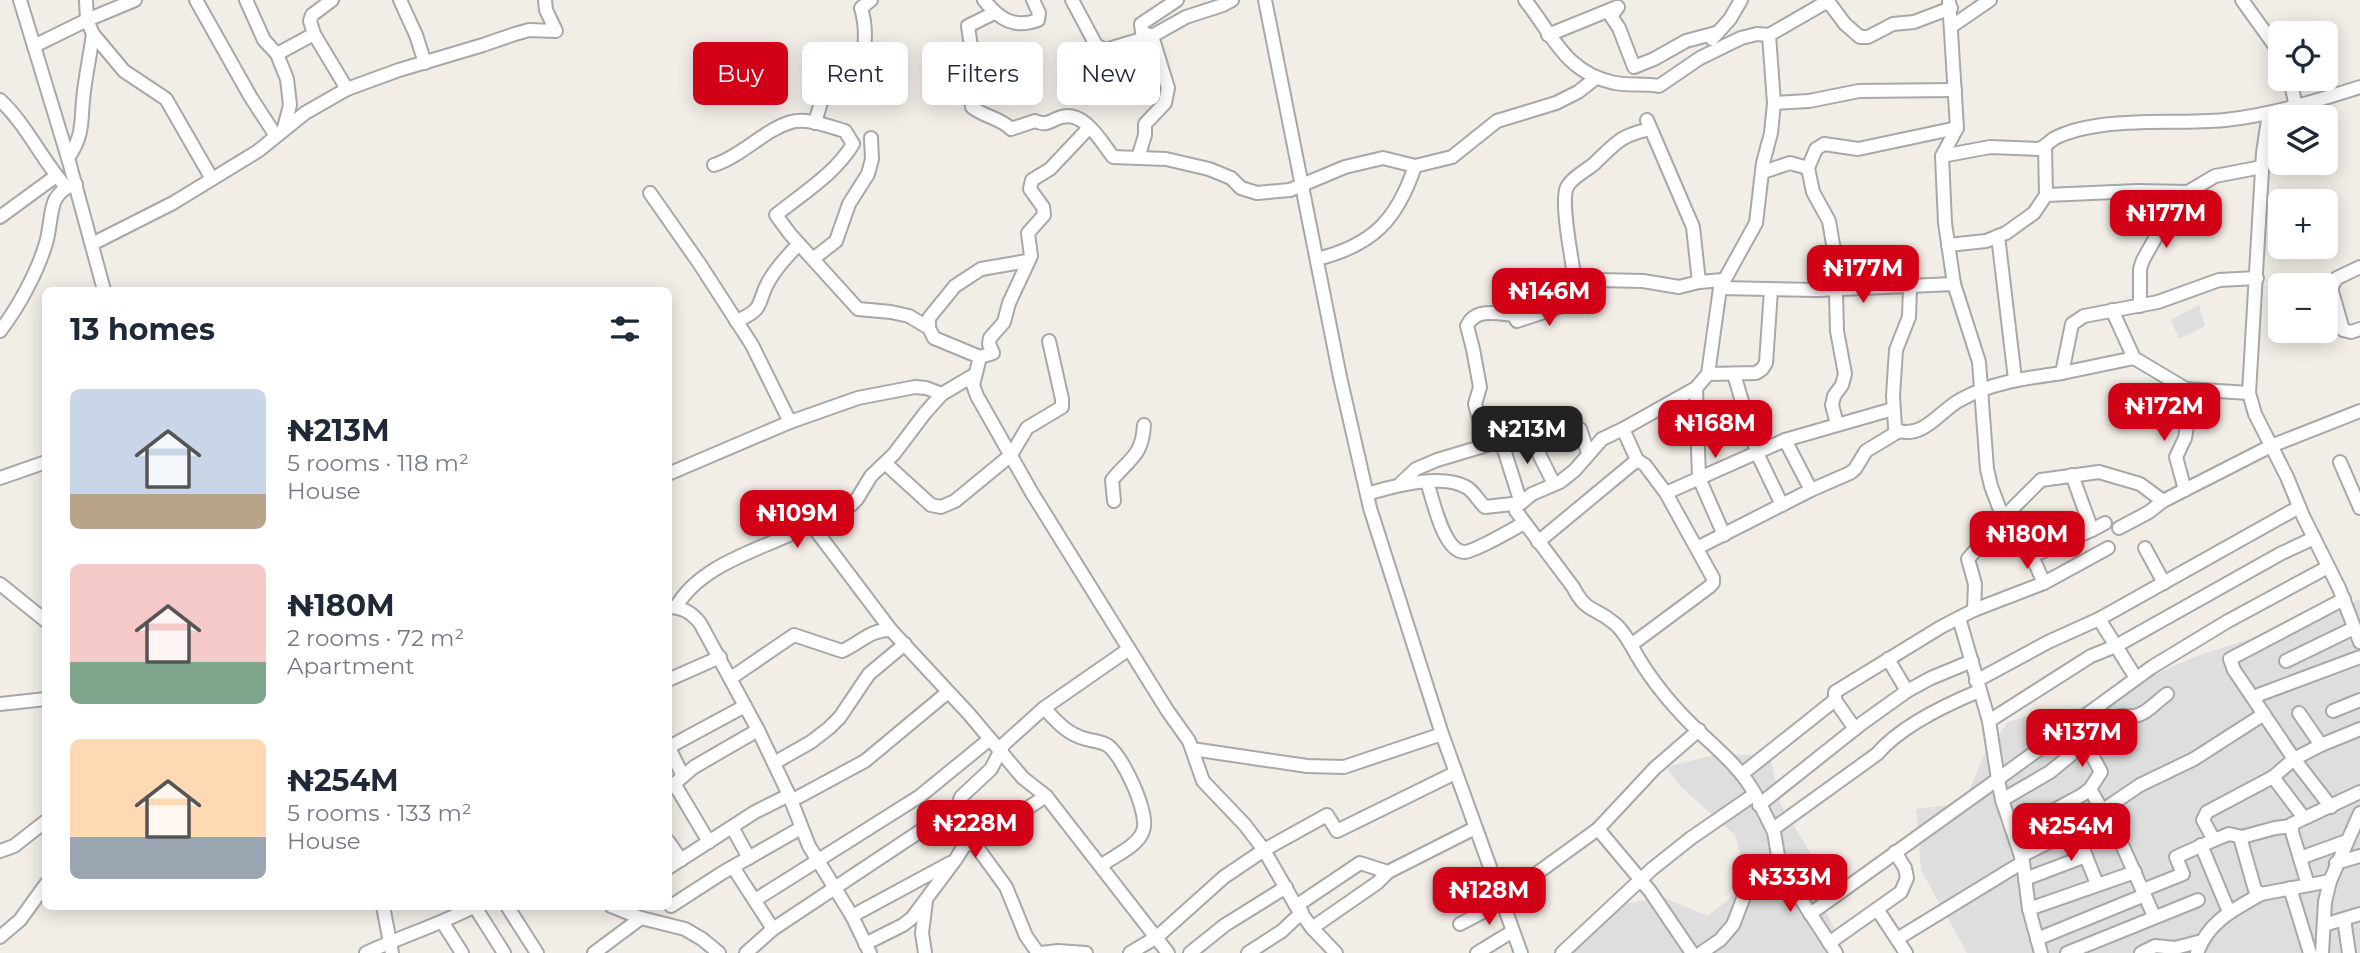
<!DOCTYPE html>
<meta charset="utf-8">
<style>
body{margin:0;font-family:Montserrat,sans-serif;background:#f6f6f7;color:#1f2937;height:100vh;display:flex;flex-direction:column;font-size:26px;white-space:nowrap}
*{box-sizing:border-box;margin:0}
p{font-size:23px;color:#747a83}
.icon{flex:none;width:38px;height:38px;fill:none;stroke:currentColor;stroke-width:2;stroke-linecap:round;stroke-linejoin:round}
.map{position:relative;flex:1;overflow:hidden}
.panel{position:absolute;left:42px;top:287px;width:630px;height:623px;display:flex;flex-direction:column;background:#fff;border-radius:10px;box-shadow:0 4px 18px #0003}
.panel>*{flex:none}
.guide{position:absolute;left:693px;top:42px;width:665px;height:63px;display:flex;gap:14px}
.buttons{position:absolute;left:2268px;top:21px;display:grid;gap:14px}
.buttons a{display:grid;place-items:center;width:70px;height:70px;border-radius:10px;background:#fff;box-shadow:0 4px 18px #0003;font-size:35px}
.price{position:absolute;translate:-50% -60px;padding:0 16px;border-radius:14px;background:#d20016;color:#fff;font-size:23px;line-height:46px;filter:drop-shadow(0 2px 4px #0008)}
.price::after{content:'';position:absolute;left:50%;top:42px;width:21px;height:16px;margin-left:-10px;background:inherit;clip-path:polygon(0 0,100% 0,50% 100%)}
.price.current{background:#222;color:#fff}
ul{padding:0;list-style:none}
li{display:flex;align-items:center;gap:21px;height:175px;padding:0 28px}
li span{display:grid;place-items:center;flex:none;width:196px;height:140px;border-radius:10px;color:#555}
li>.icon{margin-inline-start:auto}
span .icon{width:84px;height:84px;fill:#fffc;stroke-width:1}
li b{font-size:30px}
h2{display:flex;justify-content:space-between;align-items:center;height:84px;padding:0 28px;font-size:30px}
.tag{padding:0 24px;border-radius:10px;background:#fff;box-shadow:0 4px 18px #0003;font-size:24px;line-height:63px}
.tag.current{background:#d20016;color:#fff}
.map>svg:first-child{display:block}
.residential{fill:#dfdede}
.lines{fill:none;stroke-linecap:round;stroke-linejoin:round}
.minor-casing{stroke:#a8a8a8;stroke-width:16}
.minor{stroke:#fff;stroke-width:12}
</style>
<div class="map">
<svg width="2360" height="953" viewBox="0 0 2360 953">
<rect width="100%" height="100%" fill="#f2ede7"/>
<!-- residential -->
<g class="residential">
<polygon points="2199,305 2205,326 2179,339 2171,320"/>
<polygon points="2360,599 2360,953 1967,953 1921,870 1916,809 1964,803 1983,757 2008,722 2040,712 2080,708 2194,657 2314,618"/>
<polygon points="1718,754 1770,756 1780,803 1817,864 1823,905 1845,953 1570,953 1618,905 1662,897 1708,916 1748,883 1735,835 1681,787 1666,767"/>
</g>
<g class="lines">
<defs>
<g id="minor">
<polyline points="20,0 68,158 104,290"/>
<polyline points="86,0 87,20 93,34 124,71 166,99 212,179"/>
<polyline points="196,0 250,96 276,136"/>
<polyline points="246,0 264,40 277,54 287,79 290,105 284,128"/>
<polyline points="332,0 312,15 310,21 314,34 347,89"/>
<polyline points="400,0 416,35 425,63"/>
<path d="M 984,0 C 999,19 1014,29 1038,20 L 1039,13 L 1033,0"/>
<polyline points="1072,0 1096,45 1105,50 1152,36 1186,17 1223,5 1232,0"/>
<polyline points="1265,0 1340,377 1370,508 1442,734 1521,953"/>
<path d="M 1525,0 C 1553,35 1565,73 1615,83 C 1630,86 1645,83 1659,86 L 1700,58 L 1741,38 L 1757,34 L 1769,35 L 1828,1"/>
<polyline points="1827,0 1845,24 1860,37 1868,37 1893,24 1914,22 1951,8"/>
<polyline points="1949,0 1957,128 1942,156 1945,223 1954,284 1979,362 1987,469 1991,486 2003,518"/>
<polyline points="2242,0 2280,53"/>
<polyline points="1618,7 1611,16 1619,28 1634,67 1654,59 1686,41 1716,33"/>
<path d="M 994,13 L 968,26 L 975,75 L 972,107 C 984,117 1001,118 1011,129 L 1035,121 C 1044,125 1048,123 1056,119 C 1082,106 1100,140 1113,157 L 1166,159 L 1209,169 L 1231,178 L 1241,188 L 1257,193 L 1290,190 L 1345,167 L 1383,158 L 1415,166 L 1452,157 L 1497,121 L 1556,103 L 1578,92 L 1596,78"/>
<polyline points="1952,26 1990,0"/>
<polyline points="1548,35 1617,7"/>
<polyline points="1712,39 1730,19 1741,0"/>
<polyline points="34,46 87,20 135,0"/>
<polyline points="277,54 314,34"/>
<polyline points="2290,79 2296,107"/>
<path d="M 0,100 C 27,125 41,159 66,187"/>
<polyline points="1774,103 1809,101 1859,91 1955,90"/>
<polyline points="2269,113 2263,153 2249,393 2255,414 2287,477 2303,516 2339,588 2360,642"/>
<polyline points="1647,120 1693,227 1699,282 1723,280"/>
<path d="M 815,123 C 819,110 821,97 829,86 C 836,78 849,75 856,67 C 868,54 866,24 861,8 L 871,0"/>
<path d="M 1942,156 L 1990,147 L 2038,149 C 2046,147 2048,142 2055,138 C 2067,132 2082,128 2096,126 C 2138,119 2182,124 2225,120 C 2271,115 2316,101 2360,87"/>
<path d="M 68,158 C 83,137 81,123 83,100 C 85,78 90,56 93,34"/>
<polyline points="1138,158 1145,135 1145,124 1165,103 1168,88 1152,36 1142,32 1141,24 1177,0"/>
<path d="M 714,165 C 742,156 764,130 791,122 C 807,117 830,127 845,131 L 853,144 C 835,174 803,193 776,215 L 790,234 L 858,309 L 891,312 L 909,316 L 929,328"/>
<polyline points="1763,172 1790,163 1808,168"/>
<polyline points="650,193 699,263 752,345 790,422"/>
<polyline points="2046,195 2138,191 2188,192"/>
<polyline points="0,217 56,176"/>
<polyline points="1998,236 2015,379"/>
<polyline points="92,244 173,203 258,151 305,113 347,89 399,70 483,45 515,34 529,30 556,31 546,10 545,0"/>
<polyline points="1948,245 1986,241 2006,233 2034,213 2046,195 2045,147"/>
<polyline points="813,259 836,241 849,204 868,174 872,159 871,138"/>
<path d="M 1317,259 C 1373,245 1397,220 1415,166"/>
<polyline points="1027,261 981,269 955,286 929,318 929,328 934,338 980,357 993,353 989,344 990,338 1004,322 1009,303 1031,256 1028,233 1044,215 1043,207 1030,189 1032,180 1050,169 1085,132 1088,126"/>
<polyline points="2360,267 2337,278 2331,288 2343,330 2351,332 2360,329"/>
<polyline points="1577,285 1597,280 1643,281 1679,287 1699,282"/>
<polyline points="1720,288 1817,290 1954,284"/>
<polyline points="2140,306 2140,269 2143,260 2172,208 2188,192 2215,176 2262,167"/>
<polyline points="2112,310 2134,358 2186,389 2249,393"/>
<path d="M 736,321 C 767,309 756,301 770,279 C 778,266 788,255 799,244"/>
<path d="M 0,331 C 18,308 38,271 46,243 C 50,231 50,210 55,200 C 60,191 66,187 76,184"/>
<polyline points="980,357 973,385 977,396 1032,493 1167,710 1189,741 1203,781 1245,825 1264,850 1296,906 1312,928 1336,953"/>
<polyline points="2062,373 2134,358"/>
<polyline points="1708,374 1756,373 1762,369 1766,363 1771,290"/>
<polyline points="1734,374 1757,453 1782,505"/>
<polyline points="1696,388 1699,478 1724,535"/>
<polyline points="1837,424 1832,405 1834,396 1842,385 1845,374 1837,331 1835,256 1829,221 1813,192 1808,168 1816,149 1824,144 1858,149 1957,128"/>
<polyline points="1623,429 1696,388 1708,374 1720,288 1756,223 1763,163 1771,133 1774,103 1769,35"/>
<polyline points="1899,431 1895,427 1893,396 1896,350 1909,317 1910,287"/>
<polyline points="1528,432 1554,484"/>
<polyline points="1501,440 1521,503"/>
<polyline points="1785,440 1811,490"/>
<path d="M 1486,445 L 1475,404 L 1480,387 L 1473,349 L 1467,326 C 1475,308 1496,313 1513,315 L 1517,321 L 1578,301 C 1576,278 1559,204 1567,187 C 1572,177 1588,170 1596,162 C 1618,141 1620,136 1650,129"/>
<polyline points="2340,462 2360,508"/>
<polyline points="885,463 931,505 941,507 955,501 1011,455 1027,428 1062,407 1062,399 1049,341"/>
<polyline points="668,474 790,422 858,398 915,387 926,388 942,394"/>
<polyline points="2072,475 2092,530 2105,523"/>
<polyline points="0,478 46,462"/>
<path d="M 1427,482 C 1433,499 1443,551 1464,552 C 1474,552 1513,529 1524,523"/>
<polyline points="1401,483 1416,469 1437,460 1541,429 1575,427 1580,429 1588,453"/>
<polyline points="2185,490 2176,457 2185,438 2188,420 2186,389"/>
<polyline points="1666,493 1785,440 1893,409"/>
<path d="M 1367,494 C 1393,486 1441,473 1466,487 C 1474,491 1478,501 1485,507 L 1521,503 L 1532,494 L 1560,482 L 1575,470 L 1602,439 L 1623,429 L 1637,460 L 1645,465 L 1666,493 L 1713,578 L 1713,583 L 1709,587 L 1631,645 C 1646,673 1668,701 1690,723 C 1713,746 1739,765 1755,794"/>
<path d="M 1114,501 L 1112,480 C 1131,457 1142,456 1144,425"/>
<path d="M 1514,504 L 1516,511 L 1573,587 C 1587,614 1594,606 1614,623 C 1622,629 1626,637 1631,645"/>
<polyline points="811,524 891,630 969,714 1023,778 1046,796 1168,953"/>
<polyline points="2119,528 2149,512 2163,501 2271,446 2360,411"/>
<polyline points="1538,542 1637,460"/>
<path d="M 1697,548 L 1811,490 L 1850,473 L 1855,469 L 1866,451 L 1899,431 C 1924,438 1941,410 1960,400 C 1992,382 2027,378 2062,373 L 2072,324 L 2084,316 L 2158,302 L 2219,280 L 2257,278"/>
<polyline points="2145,548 2164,583"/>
<polyline points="2044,583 2032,556 2092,530"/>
<polyline points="0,584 46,621"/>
<path d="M 668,607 C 682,607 691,612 700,623 L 758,730 L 789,795 L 809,846 L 852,916 L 870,953"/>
<path d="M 676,607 C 699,567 752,552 791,534 C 811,524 831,515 851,505 L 857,499 L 871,476 L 894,454 L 925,413 L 942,394 L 974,375"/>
<polyline points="1974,610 1975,584 1968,559 2003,518 2041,480 2099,472 2140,484 2163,501"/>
<polyline points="2099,619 2116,646 2280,554 2314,538"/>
<polyline points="1888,659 1907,691"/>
<polyline points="2286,661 2354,628"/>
<path d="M 731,678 L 794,635 L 842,651 C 860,643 871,629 891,630"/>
<polyline points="668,680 720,657"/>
<polyline points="1976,681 2048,642 2099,619 2299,507"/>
<polyline points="2253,697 2360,657"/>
<polyline points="0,704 46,699"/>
<path d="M 1044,708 C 1057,722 1067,734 1086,739 C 1093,741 1100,741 1107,745 C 1122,754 1150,814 1143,831 C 1138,846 1114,856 1102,865"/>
<polyline points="2333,711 2360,700"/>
<polyline points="2299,713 2321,745"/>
<polyline points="1989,721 2091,656 2116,646 2136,678"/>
<polyline points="1855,729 1835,700 1835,692 1941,627 1974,610 2044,583 2108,548"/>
<polyline points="668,746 683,776"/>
<polyline points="669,747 745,706"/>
<polyline points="1192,749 1307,766 1344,767 1442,734"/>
<polyline points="774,763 811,742 829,728 840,717 869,674 905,644"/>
<polyline points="1742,774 1835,700"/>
<polyline points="2273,777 2304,818"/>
<polyline points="675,785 709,842"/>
<polyline points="668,789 694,767 758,730"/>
<polyline points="2090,789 2123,847 2154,916"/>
<path d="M 2002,800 L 2050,772 L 2117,717 C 2123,715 2127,717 2134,716 C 2146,715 2157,701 2167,694"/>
<polyline points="791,801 865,761 948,692"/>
<polyline points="1759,805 1861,724 1907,691 1931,678 1972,661"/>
<polyline points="2331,807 2294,759 2234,670 2230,659 2344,599"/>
<polyline points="732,827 749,858"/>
<path d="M 1773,829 L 1877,754 C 1901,726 1945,705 1979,691"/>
<polyline points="2075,829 2097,884"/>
<polyline points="2014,832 2082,795 2090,789 2101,772 2086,744"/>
<polyline points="2240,837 2255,890 2261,894 2330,881"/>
<polyline points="2214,840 2229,834 2242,837 2275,828 2291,826"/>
<polyline points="668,841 681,860"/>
<polyline points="974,843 1006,887 1026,936 1038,953"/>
<polyline points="966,845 981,839 1046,796"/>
<polyline points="2201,845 2229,912"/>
<polyline points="0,851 14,846 46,821"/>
<polyline points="2021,856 2075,829 2140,785 2194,759 2264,714"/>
<polyline points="2300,858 2347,841"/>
<polyline points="2336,863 2360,856"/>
<polyline points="733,867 773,929"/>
<polyline points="668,868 755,812 789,795"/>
<polyline points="2025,879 2086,856"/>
<polyline points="2308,885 2292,832 2292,824 2360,792"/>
<polyline points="2290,888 2310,953"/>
<polyline points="2143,890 2183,874 2176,857 2214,840 2203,820 2207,812 2273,777 2294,759 2321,745 2360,729"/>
<polyline points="755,900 920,796 990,739"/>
<polyline points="383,906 392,953"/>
<polyline points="507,906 537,953"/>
<polyline points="611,906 641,918 685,929 702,939 719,953"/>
<polyline points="671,906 722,873 801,828"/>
<polyline points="1296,906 1360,863 1388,872 1475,828"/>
<polyline points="475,907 504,953"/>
<polyline points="1877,909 1906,953"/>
<polyline points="2029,909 2135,872"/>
<polyline points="1810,914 1998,779 1989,721 1959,618"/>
<polyline points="852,916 950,863"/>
<polyline points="2344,919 2349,953"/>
<polyline points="443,923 462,953"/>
<polyline points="1460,924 1502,902 1518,887 1598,829"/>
<polyline points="2324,925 2360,914"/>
<polyline points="1312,928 1377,883 1388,872"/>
<polyline points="0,937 20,920 46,884"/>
<polyline points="1897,939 2023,862"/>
<polyline points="2037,939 2145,895"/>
<polyline points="1829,943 1901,892 1907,878 1905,868 1895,852"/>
<polyline points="865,944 903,925 912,918 956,859 964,846 965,837 958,806 961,797 991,769 1004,744 1044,708 1129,649"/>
<path d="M 366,953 C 402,936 439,925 475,906"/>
<polyline points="594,953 641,918"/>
<polyline points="746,953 773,929 958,806"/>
<polyline points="925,953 922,933 926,901"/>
<polyline points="1041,953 1058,951 1086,953"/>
<polyline points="1130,953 1157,937 1224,877 1264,850 1327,815 1337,831 1455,773"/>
<polyline points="1190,953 1225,925 1286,887"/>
<polyline points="1248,953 1282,931 1302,912"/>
<polyline points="1477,953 1513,931"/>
<polyline points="1562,953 1652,869 1691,838 1755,794 1774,832 1780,867 1836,953"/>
<polyline points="1692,953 1650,891 1598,829 1655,768 1699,730"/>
<polyline points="1701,953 1720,940 1733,925 1748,886 1754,880 1780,867"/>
<polyline points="2041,953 2029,909 2023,862 2002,800 1998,779 2152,667 2228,621 2328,567"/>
<polyline points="2067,953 2198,900"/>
<polyline points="2141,953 2155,946 2175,948 2202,941"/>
<path d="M 2197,953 C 2209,921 2233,910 2261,894"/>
<polyline points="2322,953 2325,902 2330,881 2360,813"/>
</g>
</defs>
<!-- minor casing -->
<use href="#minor" class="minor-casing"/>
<!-- minor -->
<use href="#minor" class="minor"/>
</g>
</svg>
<div class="buttons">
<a><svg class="icon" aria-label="locate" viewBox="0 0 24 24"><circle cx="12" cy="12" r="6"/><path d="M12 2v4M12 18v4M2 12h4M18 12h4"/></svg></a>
<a><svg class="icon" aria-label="layers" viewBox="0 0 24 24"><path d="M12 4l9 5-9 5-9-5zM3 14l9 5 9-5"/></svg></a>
<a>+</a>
<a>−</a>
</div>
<b class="price" style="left:2166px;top:250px">₦177M</b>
<b class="price" style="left:1863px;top:305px">₦177M</b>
<b class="price" style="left:1549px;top:328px">₦146M</b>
<b class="price" style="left:2164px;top:443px">₦172M</b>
<b class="price" style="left:1715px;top:460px">₦168M</b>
<b class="price current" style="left:1527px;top:466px">₦213M</b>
<b class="price" style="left:797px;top:550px">₦109M</b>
<b class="price" style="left:2027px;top:571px">₦180M</b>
<b class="price" style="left:2082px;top:769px">₦137M</b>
<b class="price" style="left:975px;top:860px">₦228M</b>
<b class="price" style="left:2071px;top:863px">₦254M</b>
<b class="price" style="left:1790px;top:914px">₦333M</b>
<b class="price" style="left:1489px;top:927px">₦128M</b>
<div class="guide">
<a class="tag current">Buy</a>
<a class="tag">Rent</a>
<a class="tag">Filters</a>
<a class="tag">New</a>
</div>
<section class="panel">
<h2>13 homes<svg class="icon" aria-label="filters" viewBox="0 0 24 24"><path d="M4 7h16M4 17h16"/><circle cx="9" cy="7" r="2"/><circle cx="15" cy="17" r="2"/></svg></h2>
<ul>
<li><span style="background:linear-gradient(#c9d6e8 75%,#b9a48a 0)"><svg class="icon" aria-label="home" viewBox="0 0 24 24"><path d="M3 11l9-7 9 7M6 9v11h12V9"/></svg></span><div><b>₦213M</b><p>5 rooms · 118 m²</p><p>House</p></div></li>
<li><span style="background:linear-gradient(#f6c9c9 70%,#7fa58c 0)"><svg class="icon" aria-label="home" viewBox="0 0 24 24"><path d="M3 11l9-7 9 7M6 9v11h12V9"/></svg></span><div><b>₦180M</b><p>2 rooms · 72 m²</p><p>Apartment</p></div></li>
<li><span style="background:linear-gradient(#ffd9b3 70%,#9aa5b1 0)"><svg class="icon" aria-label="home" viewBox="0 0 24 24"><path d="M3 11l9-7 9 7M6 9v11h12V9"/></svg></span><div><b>₦254M</b><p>5 rooms · 133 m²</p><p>House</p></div></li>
</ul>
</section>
</div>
